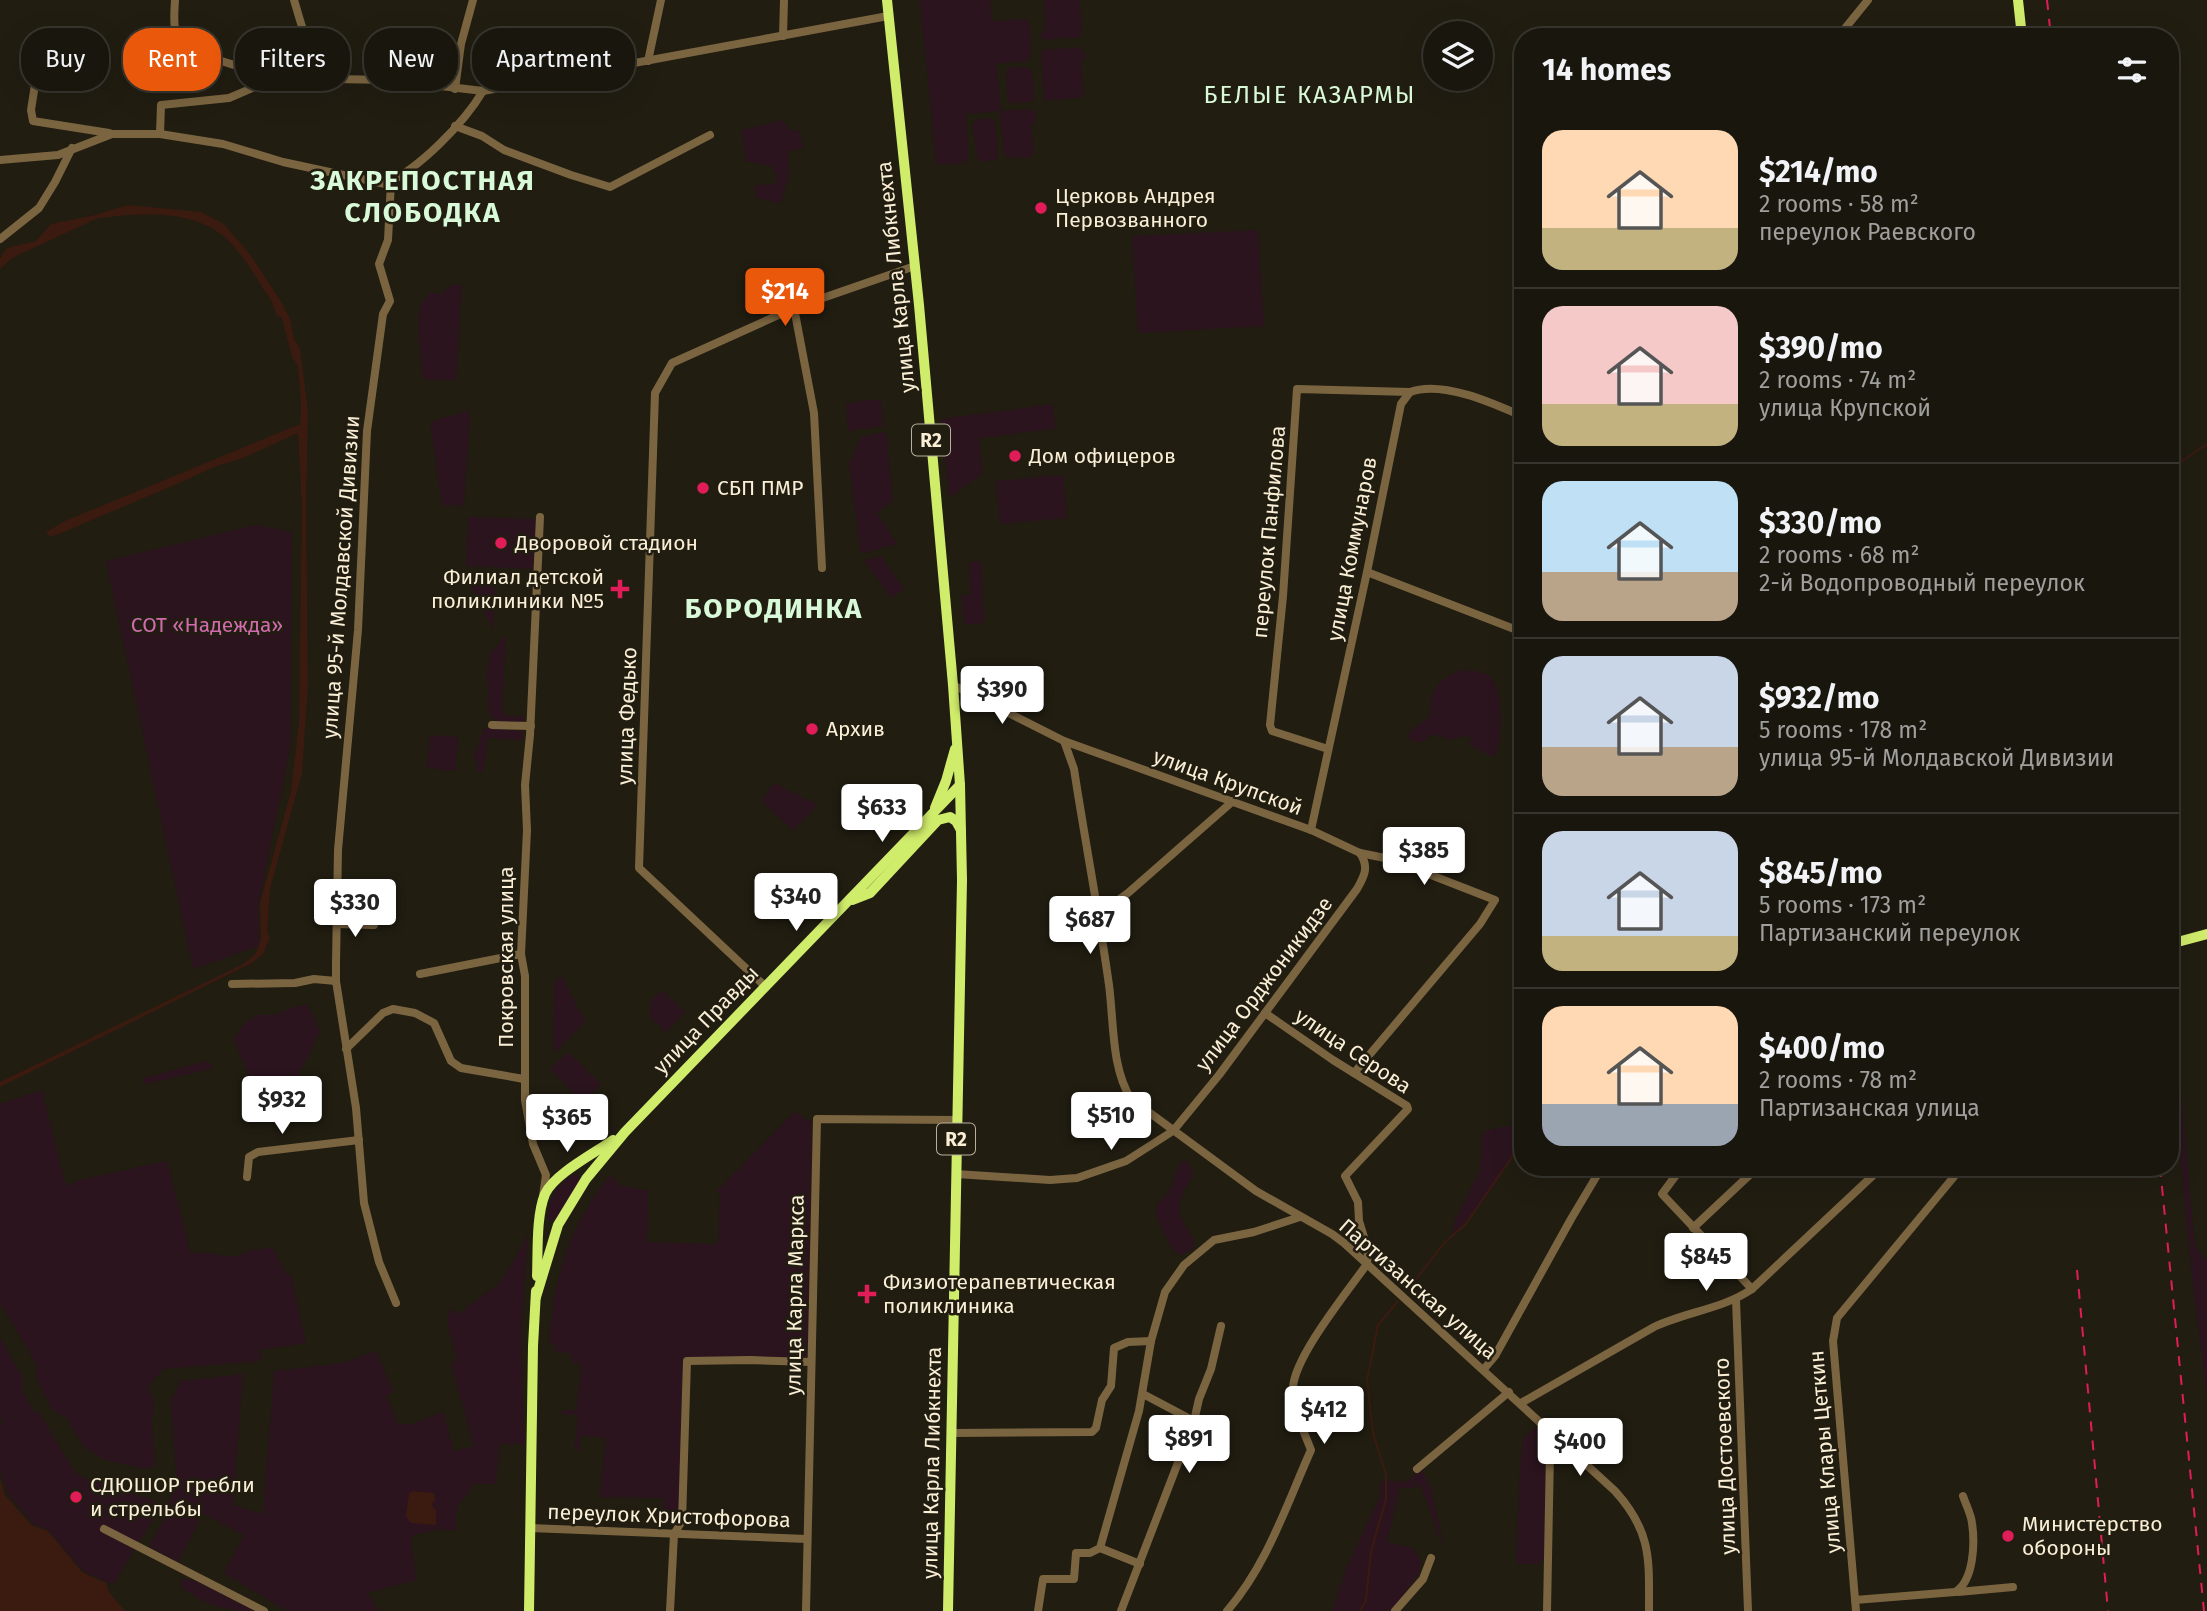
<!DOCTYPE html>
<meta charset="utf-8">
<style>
body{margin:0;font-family:"Fira Sans",sans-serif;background:#221f16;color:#f1f3f6;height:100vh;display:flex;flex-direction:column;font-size:26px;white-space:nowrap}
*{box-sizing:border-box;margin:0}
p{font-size:23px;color:#9f9f9d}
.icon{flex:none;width:38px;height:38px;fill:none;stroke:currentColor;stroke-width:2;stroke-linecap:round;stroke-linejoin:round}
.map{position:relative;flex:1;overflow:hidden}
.panel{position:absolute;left:1514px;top:28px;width:665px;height:1148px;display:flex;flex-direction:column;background:#19160d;border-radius:28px;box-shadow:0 7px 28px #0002,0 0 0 2px #37352e}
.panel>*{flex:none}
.guide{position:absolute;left:21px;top:28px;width:665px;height:63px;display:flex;gap:14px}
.controls{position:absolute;left:1423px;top:21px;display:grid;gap:14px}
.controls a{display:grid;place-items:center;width:70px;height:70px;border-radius:50%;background:#19160d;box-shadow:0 7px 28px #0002,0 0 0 2px #37352e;font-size:35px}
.price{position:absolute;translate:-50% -60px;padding:0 16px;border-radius:7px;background:#fff;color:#222;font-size:23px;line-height:46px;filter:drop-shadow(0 2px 4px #0008)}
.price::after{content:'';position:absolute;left:50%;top:42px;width:21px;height:16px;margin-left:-10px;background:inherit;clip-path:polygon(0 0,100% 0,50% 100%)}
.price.current{background:#ea580c;color:#fff}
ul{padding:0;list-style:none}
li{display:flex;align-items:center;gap:21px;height:175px;padding:0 28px}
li+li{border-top:2px solid #37352e}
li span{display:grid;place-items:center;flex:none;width:196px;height:140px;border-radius:21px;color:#555}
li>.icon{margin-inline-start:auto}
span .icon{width:84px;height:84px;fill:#fffc;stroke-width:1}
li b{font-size:30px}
h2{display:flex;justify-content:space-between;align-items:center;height:84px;padding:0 28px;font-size:30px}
.tag{padding:0 24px;border-radius:28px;background:#19160d;box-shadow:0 7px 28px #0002,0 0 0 2px #37352e;font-size:24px;line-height:63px}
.tag.current{background:#ea580c;color:#fff}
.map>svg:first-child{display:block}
.green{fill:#2b141e}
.water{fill:#3b1a10}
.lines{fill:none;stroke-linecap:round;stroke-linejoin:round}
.stream{stroke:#3b1a10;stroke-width:2}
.minor{stroke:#7b6541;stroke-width:8}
.major{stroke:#d0ec6b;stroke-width:10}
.rail{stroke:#e01c59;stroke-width:2;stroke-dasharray:10 9;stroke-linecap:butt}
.poi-dot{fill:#e01c59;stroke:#211d11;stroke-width:2.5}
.labels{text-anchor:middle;stroke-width:5;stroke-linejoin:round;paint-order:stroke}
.shield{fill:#211d11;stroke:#b9b09b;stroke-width:2}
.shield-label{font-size:19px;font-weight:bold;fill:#faefd6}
.poi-label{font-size:21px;fill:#faefd6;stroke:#211d11;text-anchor:start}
.street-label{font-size:21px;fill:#faefd6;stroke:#211d11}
.park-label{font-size:21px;fill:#d16bae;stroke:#211d11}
.quarter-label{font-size:24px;letter-spacing:2px;fill:#d9fad8;stroke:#211d11}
.district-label{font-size:28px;font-weight:bold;letter-spacing:2px;fill:#d9fad8;stroke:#211d11}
</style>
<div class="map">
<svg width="2207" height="1611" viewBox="0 0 2207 1611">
<rect width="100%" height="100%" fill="#211d11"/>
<!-- green -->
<g class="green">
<polygon points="920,0 990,0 992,21 1025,19 1029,22 1031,56 1027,61 996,64 1001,111 1031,109 1035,112 1036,121 1031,125 1034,153 1030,157 1008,158 1004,154 1000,111 966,114 968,158 965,163 939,165 936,162"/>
<polygon points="1044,0 1080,0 1082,33 1080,37 1042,40 1041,31 1046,31"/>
<polygon points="1079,47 1085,54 1086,59 1081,60 1083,97 1044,101 1041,53 1044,50"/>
<polygon points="1026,67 1032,71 1034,98 1031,102 1011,103 1008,101 1006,71 1008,68"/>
<polygon points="989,118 995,121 998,155 995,160 981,162 977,157 973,125 977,119"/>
<polygon points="782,120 791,131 799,130 804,148 788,151 789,174 781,203 757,198 754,186 777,183 776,173 770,166 746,161 742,130"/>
<polygon points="1258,230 1264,326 1138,333 1132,236"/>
<polygon points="450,285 462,285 456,381 423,379 418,329 420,306 429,293 443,293"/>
<polygon points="881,399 883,426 848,431 846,403"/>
<polygon points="1053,404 1055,429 979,438 982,474 949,498 941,419"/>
<polygon points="470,410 464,506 442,505 430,422"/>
<polygon points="886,432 893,501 877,512 897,544 861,554 849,465 861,437"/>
<polygon points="1063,475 1067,518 1000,524 996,481"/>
<polygon points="468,517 536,519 533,569 466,566"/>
<polygon points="256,525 292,532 290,748 258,907 259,946 193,969 106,561"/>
<polygon points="881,556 904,589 891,598 864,560"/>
<polygon points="981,561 984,623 964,624 962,595 971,594 969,562"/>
<polygon points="466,576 495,578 493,630"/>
<polygon points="506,636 502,710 508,716 524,716 524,723 496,721 489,714 487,671 490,653"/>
<path d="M 1462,670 C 1472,671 1481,670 1489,676 C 1504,687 1504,742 1494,757 L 1470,746 L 1470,737 L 1464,736 L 1449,740 L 1434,734 L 1420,743 L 1407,738 L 1412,729 L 1429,718 C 1432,710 1430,703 1432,695 C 1437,682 1449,674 1462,670 Z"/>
<polygon points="484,728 523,731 523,740 488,738 483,772 476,771 477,763 474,755"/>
<polygon points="430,735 458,737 455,771 427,768"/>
<polygon points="774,783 818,805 793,830 761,801"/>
<polygon points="561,975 585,1022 553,1054 555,981"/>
<polygon points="662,990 685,1012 666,1032 650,1017 651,1001"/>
<polygon points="308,1005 320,1032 299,1074 302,1089 294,1105 277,1105 252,1084 234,1039 242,1026 256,1015 274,1015 297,1006"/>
<polygon points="2172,1033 2176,1036 2195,1246 2207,1261 2207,1395 2193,1287 2172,1072 2170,1038"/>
<polygon points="568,1052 601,1084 584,1103 550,1069"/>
<polygon points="206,1061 213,1065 211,1069 147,1084 142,1083 144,1078"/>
<polygon points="42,1090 66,1186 80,1180 167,1161 191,1254 202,1252 233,1257 252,1250 273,1247 285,1273 291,1275 306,1343 258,1350 262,1353 260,1361 164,1369 148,1386 154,1401 152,1423 155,1466 144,1469 103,1459 84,1447 66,1417 51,1409 36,1377 37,1365 0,1303 0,1104"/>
<polygon points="531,1094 561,1120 536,1137"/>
<path d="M 794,1112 L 812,1122 L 807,1358 L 749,1356 L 683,1358 L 678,1522 L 664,1522 L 663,1498 L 600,1497 L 606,1438 L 580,1436 L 579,1450 L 574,1450 L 578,1418 L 575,1415 L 562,1414 L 562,1410 L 576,1410 L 582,1364 L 572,1363 L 570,1353 L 555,1352 L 555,1343 L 549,1343 C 555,1274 567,1233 608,1177 L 611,1176 L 621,1186 L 648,1190 L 647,1242 L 718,1244 L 720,1193 L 716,1192 Z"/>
<path d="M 1522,1118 C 1523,1152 1478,1214 1452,1236 L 1455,1220 L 1480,1171 L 1482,1134 C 1494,1125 1512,1129 1522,1118 Z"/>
<path d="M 1181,1161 L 1189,1163 L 1193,1175 C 1190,1183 1182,1192 1181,1200 C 1175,1224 1195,1230 1194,1248 L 1182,1255 L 1173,1251 L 1157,1218 L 1155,1208 L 1170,1189 Z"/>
<path d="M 577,1173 L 580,1180 L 555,1221 L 550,1220 L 547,1217 C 550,1196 558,1182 577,1173 Z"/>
<polygon points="528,1235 521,1332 524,1444 500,1444 496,1484 472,1484 469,1493 457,1506 455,1531 439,1529 411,1536 416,1580 368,1593 378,1611 287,1611 224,1573 244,1535 206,1515 188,1515 199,1521 178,1562 149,1547 171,1506 167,1503 177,1489 171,1402 180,1381 243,1374 233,1505 263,1514 274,1371 342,1363 376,1351 393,1392 386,1396 398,1424 411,1424 443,1412 454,1451 474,1446 451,1364 457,1360 447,1323 450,1308 458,1314 501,1282"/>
<polygon points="0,1338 22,1376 22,1390 34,1412 38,1411 75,1472 85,1478 153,1500 159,1509 113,1585 83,1571 48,1530 32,1523 7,1493 0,1470 0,1426 4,1420 0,1418"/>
<polygon points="1536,1427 1541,1429 1547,1455 1545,1557 1538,1564 1516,1564 1520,1465 1523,1439"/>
<polygon points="1422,1470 1431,1489 1443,1542 1441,1543 1421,1486 1411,1481 1419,1488 1400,1488 1387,1542 1413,1548 1422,1563 1419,1568 1420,1572 1391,1611 1332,1611 1346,1569 1379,1498 1381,1480 1406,1482"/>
<path d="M 182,1579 L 196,1581 L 260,1611 C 226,1611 207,1607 180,1586 Z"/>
</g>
<!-- water -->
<g class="water">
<path d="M 128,205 L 201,212 L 224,224 L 250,254 L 282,303 L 290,319 L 294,339 L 300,349 L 308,412 L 306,507 L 308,686 L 302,773 L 270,889 L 267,932 L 270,938 L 263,954 L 252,963 L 0,1087 L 0,1082 L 243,964 L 256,953 L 261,939 L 260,903 L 291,791 L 299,723 L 302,509 L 298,433 L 243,458 L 214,467 L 184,481 L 59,534 L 50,537 L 46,532 L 65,521 L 300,424 L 301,406 L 298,366 L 292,357 L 282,318 L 276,315 C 274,301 266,294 259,282 C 249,266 237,247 222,235 C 190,209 134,213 96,219 L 12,258 L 0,269 L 0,258 L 7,248 L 36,241 L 51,224 L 95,215 Z"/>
<polygon points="0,1479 5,1495 31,1525 48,1531 82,1572 106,1583 109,1592 125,1611 0,1611"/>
<polygon points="412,1491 434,1493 435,1501 432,1503 433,1508 436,1510 436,1525 411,1523 406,1516 409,1494"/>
</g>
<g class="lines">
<!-- stream -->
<g class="stream">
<polyline points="2170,469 2207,444"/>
<polyline points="1408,1289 1445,1242 1465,1225 1512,1157 1522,1129"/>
<polyline points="1360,1611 1366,1600 1371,1552 1386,1499 1386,1474 1373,1433 1367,1380 1378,1325 1398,1301"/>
</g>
<!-- minor -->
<g class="minor">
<path d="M 175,0 C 174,19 171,39 189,51 L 276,78"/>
<path d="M 294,0 C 301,22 310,64 330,76"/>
<polyline points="783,36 784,0"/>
<polyline points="1838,37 1868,0"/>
<polyline points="39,59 31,110 33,121 109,133"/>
<polyline points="648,61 661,0"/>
<polyline points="455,89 461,44 473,0"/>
<polyline points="455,126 482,136 504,150 571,175 610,187 710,135"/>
<polyline points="160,134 161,105 229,98 276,78 390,80 483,91 888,16"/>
<path d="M 0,160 L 58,155 L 112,134 L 160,134 L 223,144 L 283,162 L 385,184 C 419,169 464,123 483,91"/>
<polyline points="391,182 388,240 379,264 390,301 383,314 367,431 358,630 338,850 336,963 336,981 356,1108 364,1203 379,1262 396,1303"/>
<polyline points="0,239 39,208 55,182 72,148"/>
<polyline points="794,308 814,413 822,568"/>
<polyline points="540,517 530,735 525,785 527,830 521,954 525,976 525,1100 533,1144 546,1175 543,1196"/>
<polyline points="1367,572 1522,632"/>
<polyline points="953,685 1064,741 1311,830 1360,853 1390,859 1495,900 1480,924 1354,1073"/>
<polyline points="492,725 531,726"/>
<path d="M 1064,741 L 1074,769 C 1085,841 1099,913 1109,985 C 1114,1022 1111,1067 1131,1099 L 1256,1191 L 1332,1234 L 1344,1243 L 1615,1491 C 1652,1532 1649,1559 1649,1611"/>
<polyline points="1328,749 1272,731 1270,725 1283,596 1297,389 1410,392"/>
<path d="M 1311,830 L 1367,572 L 1401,404 L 1410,392 C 1442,380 1493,403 1522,416"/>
<polyline points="1097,911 1110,906 1128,893 1233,801"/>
<polyline points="337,924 374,925"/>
<polyline points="420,974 521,954"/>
<polyline points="232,984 295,983 314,979 336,981"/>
<polyline points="766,987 639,868 655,393 672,363 794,308 915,266"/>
<polyline points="346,1049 383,1013 393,1009 415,1013 434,1023 451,1061 461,1068 524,1079"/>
<polyline points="1682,1167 1662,1194 1752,1289"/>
<path d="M 956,1174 L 1050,1180 L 1077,1178 L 1126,1161 L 1173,1131 L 1219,1075 L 1357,889 C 1365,875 1369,867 1360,853"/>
<polyline points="247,1177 249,1157 258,1152 359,1140"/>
<polyline points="1693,1228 1758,1167"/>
<polyline points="1736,1300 1748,1611"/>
<polyline points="1484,1369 1495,1356 1571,1219 1602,1167"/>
<polyline points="1143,1394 1194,1421"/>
<path d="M 1521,1403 L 1654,1327 C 1685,1312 1723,1309 1752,1289 L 1882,1167"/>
<polyline points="951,1433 1092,1432 1096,1428 1102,1400 1111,1386 1114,1348 1128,1342 1151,1341"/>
<polyline points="1417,1469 1509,1392"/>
<polyline points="530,1528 807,1539"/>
<polyline points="104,1529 264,1611"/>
<polyline points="1100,1548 1140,1564"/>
<polyline points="1958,1592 2013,1587"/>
<path d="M 1855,1600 L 1955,1592 C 1974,1581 1975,1543 1972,1523 C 1971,1514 1966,1505 1963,1496"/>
<polyline points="670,1611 674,1534 682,1521 687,1361 750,1360 811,1362"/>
<polyline points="806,1611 817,1119 957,1120"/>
<polyline points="1038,1611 1043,1579 1074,1579 1076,1553 1090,1553 1100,1548 1139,1411 1151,1341 1165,1292 1184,1265 1214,1240 1254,1232 1300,1217"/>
<polyline points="1121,1611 1194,1421 1199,1399 1211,1369 1221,1326"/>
<path d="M 1227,1611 C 1267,1565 1286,1506 1311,1450 C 1304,1431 1292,1409 1293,1388 C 1294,1357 1348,1291 1367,1264 L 1368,1250 L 1359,1221 L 1358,1202 L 1345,1176 L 1408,1109 L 1407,1106 L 1333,1060 L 1265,1013"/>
<polyline points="1395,1611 1423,1579 1431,1558"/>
<polyline points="1547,1611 1550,1452 1548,1427"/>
<polyline points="1856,1611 1833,1341 1837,1318 1962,1167"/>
</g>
<!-- major -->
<g class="major">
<polyline points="887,0 919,305 953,685 960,785 962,880 948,1611"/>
<polyline points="2018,0 2022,37"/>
<polyline points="935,808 946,781 955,749"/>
<polyline points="852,900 870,893 938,820 950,817 956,821 961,830"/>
<polyline points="2170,944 2207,934"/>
<path d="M 537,1276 C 538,1252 536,1216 545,1194 C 554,1174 595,1153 613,1140"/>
<polyline points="536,1297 558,1225 586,1179 625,1132 960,785"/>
<polyline points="529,1611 533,1346 536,1291"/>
</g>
<!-- rail -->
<g class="rail">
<polyline points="2047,0 2051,37"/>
<polyline points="2160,1167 2204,1611"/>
<polyline points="2077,1270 2108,1611"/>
</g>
</g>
<!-- markers -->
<g class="poi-dot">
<circle cx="1041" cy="208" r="7"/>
<circle cx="1015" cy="456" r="7"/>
<circle cx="703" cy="488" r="7"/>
<circle cx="501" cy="543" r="7"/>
<path d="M616.5 578.5h7v7h7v7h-7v7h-7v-7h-7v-7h7z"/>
<circle cx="812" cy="729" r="7"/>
<path d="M863.5 1283.5h7v7h7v7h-7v7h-7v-7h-7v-7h7z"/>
<circle cx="76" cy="1497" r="7"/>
<circle cx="2008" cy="1536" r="7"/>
</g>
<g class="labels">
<!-- shield labels -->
<g class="shield">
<rect x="912" y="424.5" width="38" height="31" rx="5"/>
<rect x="937" y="1123.5" width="38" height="31" rx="5"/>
</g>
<g class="shield-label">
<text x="931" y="447">R2</text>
<text x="956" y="1146">R2</text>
</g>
<!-- poi labels -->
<g class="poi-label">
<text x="1055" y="203">Церковь Андрея<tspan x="1055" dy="24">Первозванного</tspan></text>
<text x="1029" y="463">Дом офицеров</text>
<text x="717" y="495">СБП ПМР</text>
<text x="515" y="550">Дворовой стадион</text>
<text x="604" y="584" text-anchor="end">Филиал детской<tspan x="604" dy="24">поликлиники №5</tspan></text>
<text x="826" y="736">Архив</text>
<text x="883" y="1289">Физиотерапевтическая<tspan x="883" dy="24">поликлиника</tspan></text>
<text x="90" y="1492">СДЮШОР гребли<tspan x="90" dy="24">и стрельбы</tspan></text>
<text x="2022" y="1531">Министерство<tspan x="2022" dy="24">обороны</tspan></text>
</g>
<!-- street labels -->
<g class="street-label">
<text transform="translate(896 277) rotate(-96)" y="7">улица Карла Либкнехта</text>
<text transform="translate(1269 532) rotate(-85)" y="7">переулок Панфилова</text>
<text transform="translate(1352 549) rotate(-79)" y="7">улица Коммунаров</text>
<text transform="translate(341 577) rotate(-86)" y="7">улица 95-й Молдавской Дивизии</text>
<text transform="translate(627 716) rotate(-88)" y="7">улица Федько</text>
<text transform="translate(1228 782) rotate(20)" y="7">улица Крупской</text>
<text transform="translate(506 957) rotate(-90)" y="7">Покровская улица</text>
<text transform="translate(1264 984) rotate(-53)" y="7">улица Орджоникидзе</text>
<text transform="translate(706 1020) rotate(-46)" y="7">улица Правды</text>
<text transform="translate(1353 1051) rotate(34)" y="7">улица Серова</text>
<text transform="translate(1418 1289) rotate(41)" y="7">Партизанская улица</text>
<text transform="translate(795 1295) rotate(-89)" y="7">улица Карла Маркса</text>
<text transform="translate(1825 1452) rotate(-95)" y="7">улица Клары Цеткин</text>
<text transform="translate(1725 1456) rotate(-92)" y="7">улица Достоевского</text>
<text transform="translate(932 1463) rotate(-89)" y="7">улица Карла Либкнехта</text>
<text transform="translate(669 1516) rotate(2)" y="7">переулок Христофорова</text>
</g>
<!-- park labels -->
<g class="park-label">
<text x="207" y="632">СОТ «Надежда»</text>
</g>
<!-- quarter labels -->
<g class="quarter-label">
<text x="1310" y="103">БЕЛЫЕ КАЗАРМЫ</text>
</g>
<!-- district labels -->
<g class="district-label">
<text x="423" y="190">ЗАКРЕПОСТНАЯ<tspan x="423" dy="32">СЛОБОДКА</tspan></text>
<text x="774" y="618">БОРОДИНКА</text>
</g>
</g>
</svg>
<div class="controls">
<a><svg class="icon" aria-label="layers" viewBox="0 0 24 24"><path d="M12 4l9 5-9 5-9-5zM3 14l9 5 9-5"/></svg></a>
</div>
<b class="price current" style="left:785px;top:328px">$214</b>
<b class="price" style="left:1002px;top:726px">$390</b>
<b class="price" style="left:882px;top:844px">$633</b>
<b class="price" style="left:1424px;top:887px">$385</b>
<b class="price" style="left:796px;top:933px">$340</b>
<b class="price" style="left:355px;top:939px">$330</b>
<b class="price" style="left:1090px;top:956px">$687</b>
<b class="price" style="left:282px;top:1136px">$932</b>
<b class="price" style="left:1111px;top:1152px">$510</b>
<b class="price" style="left:567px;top:1154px">$365</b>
<b class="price" style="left:1706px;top:1293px">$845</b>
<b class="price" style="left:1324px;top:1446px">$412</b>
<b class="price" style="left:1189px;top:1475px">$891</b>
<b class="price" style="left:1580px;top:1478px">$400</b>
<div class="guide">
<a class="tag">Buy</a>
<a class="tag current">Rent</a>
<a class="tag">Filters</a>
<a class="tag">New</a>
<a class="tag">Apartment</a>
</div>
<section class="panel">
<h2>14 homes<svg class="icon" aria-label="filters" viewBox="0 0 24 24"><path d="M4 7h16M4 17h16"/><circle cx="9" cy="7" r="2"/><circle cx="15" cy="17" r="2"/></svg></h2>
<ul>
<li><span style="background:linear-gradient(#ffd9b3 70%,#c2b280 0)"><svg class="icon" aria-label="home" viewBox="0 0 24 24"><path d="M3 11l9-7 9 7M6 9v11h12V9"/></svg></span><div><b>$214/mo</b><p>2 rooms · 58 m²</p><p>переулок Раевского</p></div></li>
<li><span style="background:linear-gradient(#f6c9c9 70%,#c2b280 0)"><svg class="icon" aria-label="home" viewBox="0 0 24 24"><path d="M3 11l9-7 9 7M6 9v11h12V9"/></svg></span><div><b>$390/mo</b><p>2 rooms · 74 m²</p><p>улица Крупской</p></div></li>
<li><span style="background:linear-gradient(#bfe0f5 65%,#b9a48a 0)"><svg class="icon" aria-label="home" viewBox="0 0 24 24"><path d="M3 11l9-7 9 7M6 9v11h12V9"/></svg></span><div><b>$330/mo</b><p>2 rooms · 68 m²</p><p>2-й Водопроводный переулок</p></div></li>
<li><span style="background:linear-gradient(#c9d6e8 65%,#b9a48a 0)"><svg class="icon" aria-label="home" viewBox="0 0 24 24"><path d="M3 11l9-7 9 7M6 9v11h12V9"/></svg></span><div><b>$932/mo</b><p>5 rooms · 178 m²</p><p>улица 95-й Молдавской Дивизии</p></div></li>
<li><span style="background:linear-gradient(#c9d6e8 75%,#c2b280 0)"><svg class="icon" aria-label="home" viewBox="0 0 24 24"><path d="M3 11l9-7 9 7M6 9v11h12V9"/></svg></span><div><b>$845/mo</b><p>5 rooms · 173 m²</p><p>Партизанский переулок</p></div></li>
<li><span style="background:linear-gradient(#ffd9b3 70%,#9aa5b1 0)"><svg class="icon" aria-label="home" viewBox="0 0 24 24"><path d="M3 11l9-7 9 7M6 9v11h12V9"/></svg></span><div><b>$400/mo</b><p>2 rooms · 78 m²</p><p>Партизанская улица</p></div></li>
</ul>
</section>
</div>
